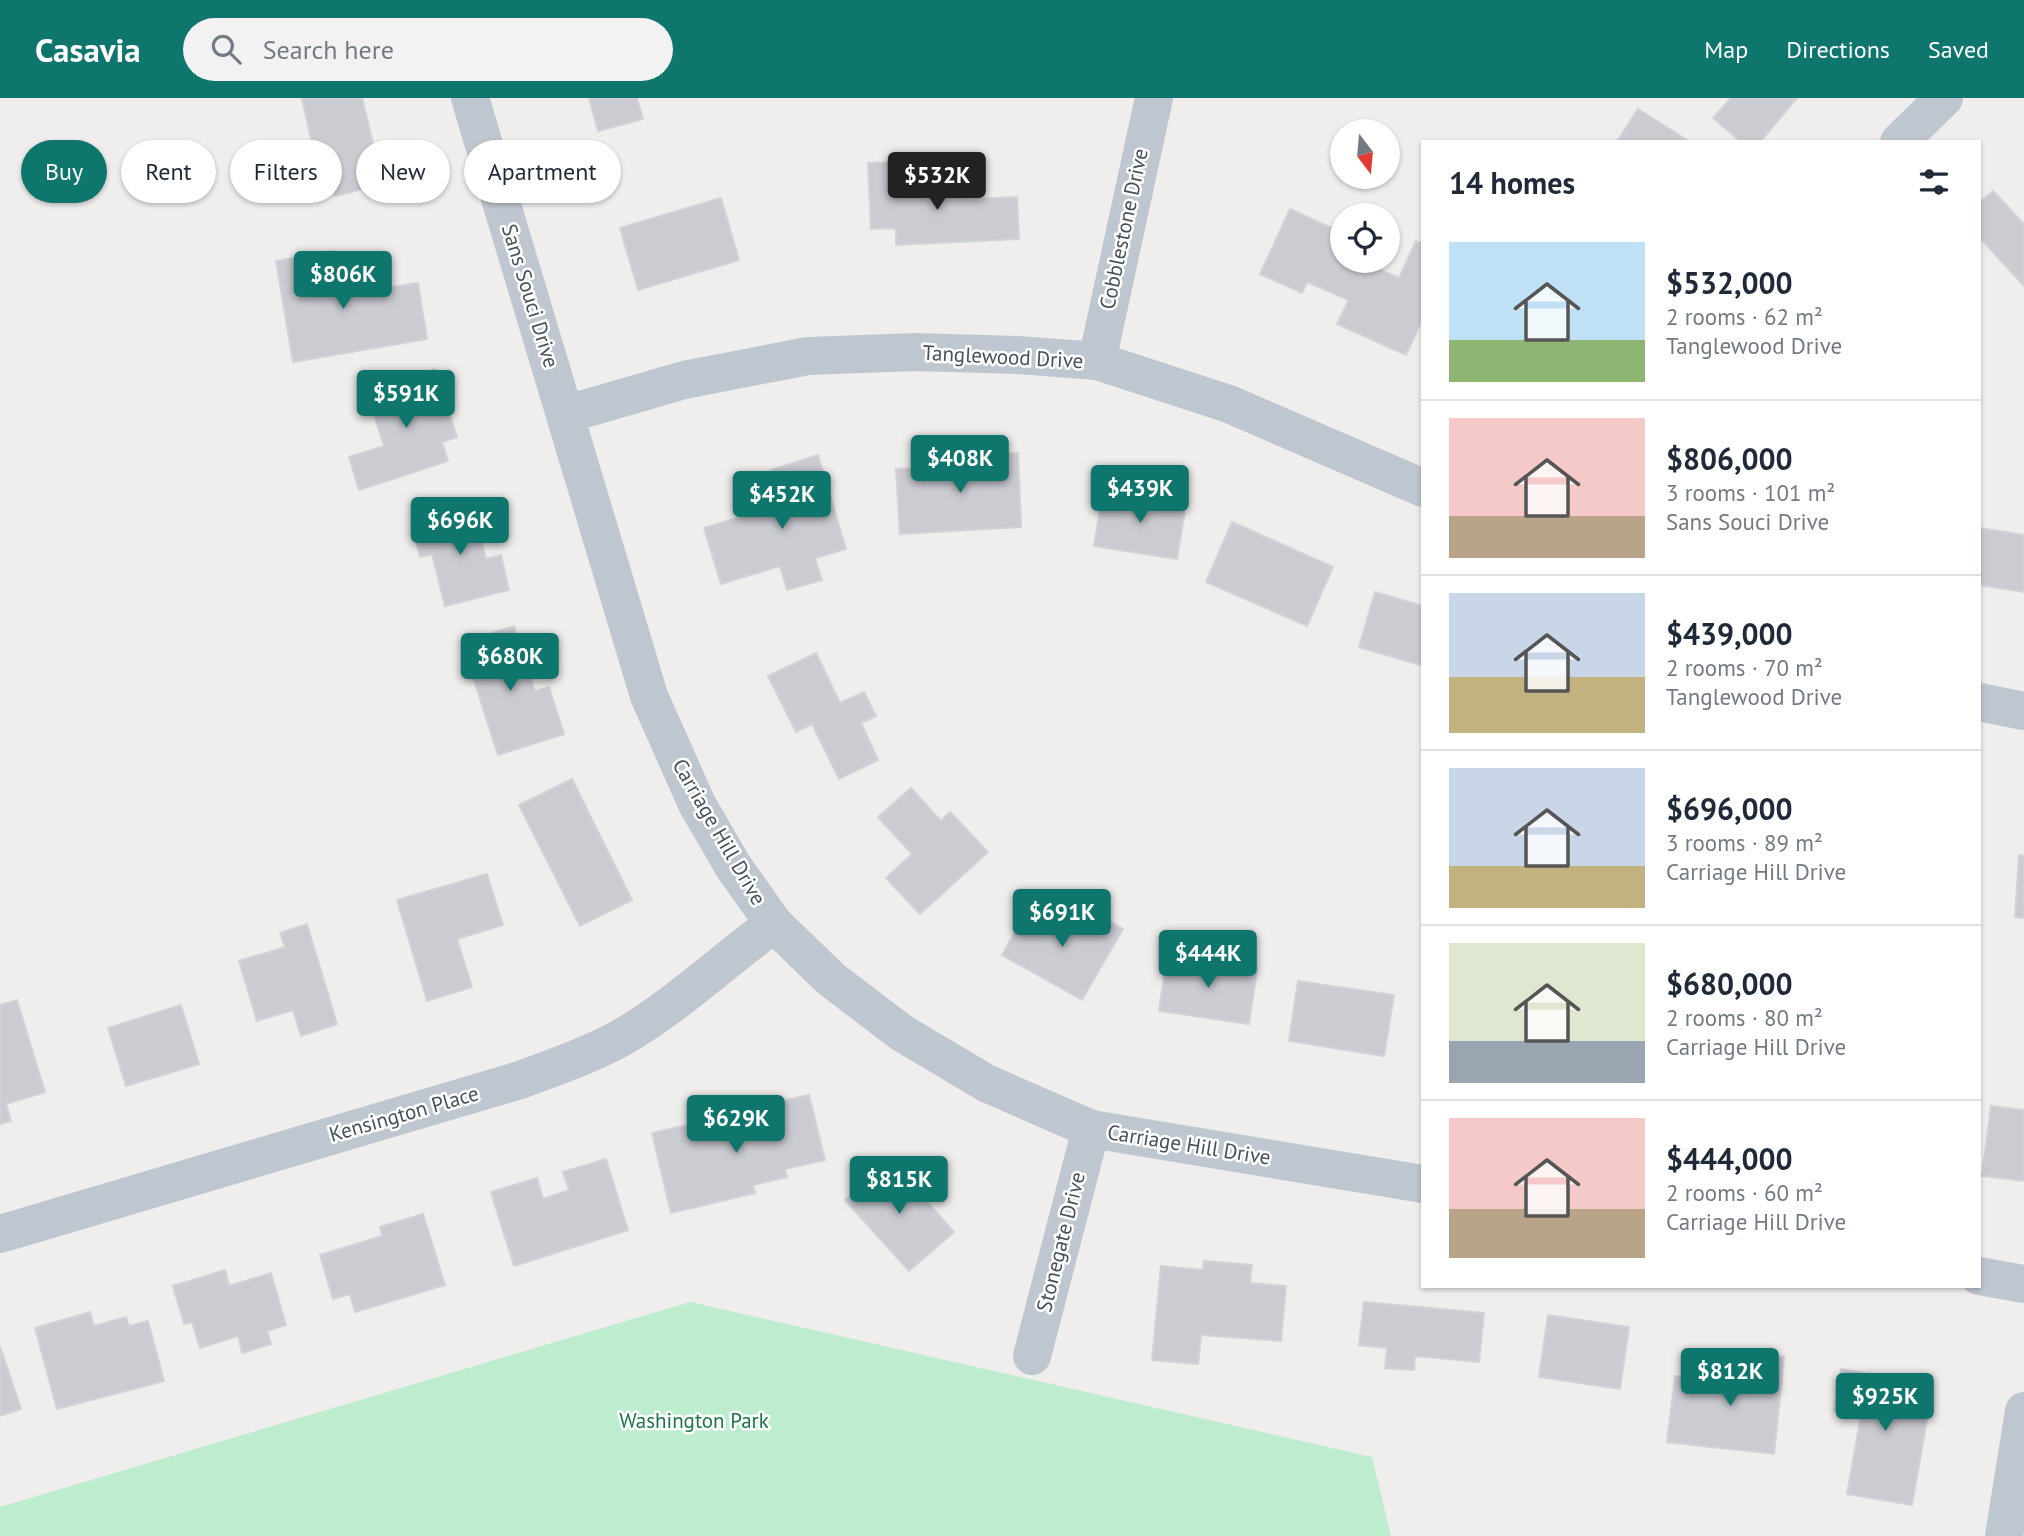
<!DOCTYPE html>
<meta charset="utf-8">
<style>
body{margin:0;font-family:"PT Sans",sans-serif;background:#f2f2f3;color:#1f2937;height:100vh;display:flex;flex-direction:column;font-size:26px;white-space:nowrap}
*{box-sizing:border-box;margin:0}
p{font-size:23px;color:#747a83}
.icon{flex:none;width:38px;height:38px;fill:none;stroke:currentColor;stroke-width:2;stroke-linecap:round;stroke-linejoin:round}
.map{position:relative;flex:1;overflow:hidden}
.side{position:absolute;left:1421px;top:42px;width:560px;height:1148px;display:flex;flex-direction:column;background:#fff;border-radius:0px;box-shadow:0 2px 5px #0004}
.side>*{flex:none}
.guide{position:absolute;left:21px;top:42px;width:665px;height:63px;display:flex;gap:14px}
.needle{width:46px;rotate:164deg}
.tools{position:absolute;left:1330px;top:21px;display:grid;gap:14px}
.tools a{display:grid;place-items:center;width:70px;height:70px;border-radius:50%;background:#fff;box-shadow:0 2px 5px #0004;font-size:35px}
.price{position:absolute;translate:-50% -60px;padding:0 16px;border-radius:7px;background:#0f766e;color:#fff;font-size:23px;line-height:46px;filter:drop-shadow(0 2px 4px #0008)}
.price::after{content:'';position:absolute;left:50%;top:42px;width:21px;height:16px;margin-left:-10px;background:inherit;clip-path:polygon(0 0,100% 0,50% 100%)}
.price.on{background:#222;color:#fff}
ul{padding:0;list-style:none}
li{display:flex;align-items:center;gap:21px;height:175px;padding:0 28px}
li+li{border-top:2px solid #e0e1e3}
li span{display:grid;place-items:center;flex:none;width:196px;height:140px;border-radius:0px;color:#555}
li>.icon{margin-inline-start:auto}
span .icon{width:84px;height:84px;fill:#fffc;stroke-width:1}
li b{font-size:30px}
h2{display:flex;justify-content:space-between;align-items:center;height:84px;padding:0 28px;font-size:30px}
.chip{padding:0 24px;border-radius:32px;background:#fff;box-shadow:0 2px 5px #0004;font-size:24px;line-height:63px}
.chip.on{background:#0f766e;color:#fff}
header{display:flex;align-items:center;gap:42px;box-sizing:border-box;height:98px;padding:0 35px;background:#0f766e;color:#fff}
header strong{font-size:33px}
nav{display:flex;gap:38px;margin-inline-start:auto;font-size:24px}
.search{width:490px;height:63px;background:#f2f2f3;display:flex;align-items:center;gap:18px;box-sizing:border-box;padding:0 24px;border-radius:38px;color:#747a83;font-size:26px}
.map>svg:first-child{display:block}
.green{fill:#bdecce}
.building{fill:#caccd2;stroke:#d1d3d8;stroke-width:2}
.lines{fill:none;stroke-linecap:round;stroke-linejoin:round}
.minor{stroke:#bec7cf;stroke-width:38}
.labels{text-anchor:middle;stroke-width:5;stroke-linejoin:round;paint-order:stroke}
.street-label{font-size:21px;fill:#465059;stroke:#fff}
.park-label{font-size:21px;fill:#1c7648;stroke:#fff}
</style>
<header>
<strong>Casavia</strong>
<div class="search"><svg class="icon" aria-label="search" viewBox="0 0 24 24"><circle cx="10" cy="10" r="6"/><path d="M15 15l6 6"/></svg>Search here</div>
<nav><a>Map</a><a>Directions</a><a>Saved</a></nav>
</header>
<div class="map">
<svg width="2024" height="1438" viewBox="0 0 2024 1438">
<rect width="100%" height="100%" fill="#f0eded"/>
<!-- green -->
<polygon class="green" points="690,1204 1372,1359 1391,1438 0,1438 0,1409"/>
<!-- building -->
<g class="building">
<polygon points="362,0 383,86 335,98 322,46 313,49 302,1"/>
<polygon points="589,0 637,0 643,21 598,33"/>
<polygon points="1731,0 1797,0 1760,44 1741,44 1713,20"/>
<polygon points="1638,11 1690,44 1621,44 1618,42"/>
<polygon points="897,64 898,91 967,88 968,101 1017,99 1019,141 896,147 896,130 871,131 868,65"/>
<polygon points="1993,93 2024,126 2024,188 1979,139 1979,105"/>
<polygon points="721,100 739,162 638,192 620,130"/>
<polygon points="1290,111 1338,133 1342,131 1342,163 1368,163 1366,166 1399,180 1416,143 1423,146 1423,220 1406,257 1337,226 1349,202 1307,184 1302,195 1260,176"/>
<polygon points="332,153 340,198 418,185 427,241 293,264 276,163"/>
<polygon points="435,271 457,339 442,344 448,363 359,392 349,359 384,348 366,292"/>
<polygon points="1018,355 1021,429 900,436 896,371 937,369 937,360"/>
<polygon points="818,357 846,451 815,460 822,482 787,492 780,468 721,486 704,430 782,406 771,372"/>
<polygon points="1103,393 1186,406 1177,461 1094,448"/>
<polygon points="472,410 486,461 501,457 509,492 445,508 432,456 420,459 411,425"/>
<polygon points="1232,424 1333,469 1307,528 1206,484"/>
<polygon points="1979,430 2024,437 2024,494 1979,487"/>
<polygon points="1375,494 1423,508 1423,568 1359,549"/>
<polygon points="514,528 535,593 549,589 564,636 498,657 462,545"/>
<polygon points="816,555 840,605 864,594 876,618 861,625 878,662 839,681 812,626 796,634 768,578"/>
<polygon points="572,681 632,802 580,828 519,707"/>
<polygon points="911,690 941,723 950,714 988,754 920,816 886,780 912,756 878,719"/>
<polygon points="2019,757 2024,758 2024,820 2015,819"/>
<polygon points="487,776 503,827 457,841 472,889 427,903 397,802"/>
<polygon points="1031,805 1081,833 1092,814 1123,831 1082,902 1002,857"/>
<polygon points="307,826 337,926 301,938 293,912 257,923 239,863 285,849 280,835"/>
<polygon points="1167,858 1257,872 1249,926 1159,913"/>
<polygon points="1298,883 1394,897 1384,958 1289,943"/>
<polygon points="17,902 45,994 6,1006 11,1023 0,1026 0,907"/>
<polygon points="181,907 199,966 126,988 108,930"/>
<polygon points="809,997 825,1062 785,1071 787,1079 753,1087 755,1095 671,1115 652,1035 701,1024 704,1036 764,1022 761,1008"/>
<polygon points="1991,1008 2024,1012 2024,1083 1982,1078"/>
<polygon points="606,1061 628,1132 514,1168 491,1094 537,1080 543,1101 569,1092 563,1074"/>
<polygon points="890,1062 954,1134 909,1173 845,1102"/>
<polygon points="423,1116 445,1187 355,1214 350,1196 333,1201 320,1157 382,1138 380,1129"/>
<polygon points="1204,1163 1252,1167 1250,1185 1286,1188 1281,1243 1201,1237 1198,1266 1152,1262 1161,1168 1203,1172"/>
<polygon points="225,1172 229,1188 271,1175 286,1227 267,1233 271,1246 242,1255 238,1238 200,1250 192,1224 184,1226 173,1188"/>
<polygon points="1364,1204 1484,1215 1479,1264 1415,1258 1414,1272 1385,1270 1387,1250 1359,1247"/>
<polygon points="90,1214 94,1228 126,1219 129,1228 148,1223 164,1283 57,1311 35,1230"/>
<polygon points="1548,1217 1629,1229 1620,1291 1539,1279"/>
<polygon points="0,1248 21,1311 0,1318"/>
<polygon points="1743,1255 1784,1259 1774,1356 1667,1344 1675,1278 1740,1285"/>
<polygon points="1841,1271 1933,1287 1912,1407 1847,1396 1861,1317 1834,1313"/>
</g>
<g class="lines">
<!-- minor -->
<g class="minor">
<polyline points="470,0 649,598 697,706 733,768 774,826 831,881 902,935 986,985 1091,1031 1423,1086"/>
<polyline points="1899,44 1944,0"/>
<polyline points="1097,263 1154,0"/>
<polyline points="567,316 684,282 808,258 915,254 1018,257 1097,263 1229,306 1423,390"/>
<polyline points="1979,604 2024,613"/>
<path d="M 0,1136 L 520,982 C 553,970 587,958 619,941 C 674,910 723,863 774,826"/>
<polyline points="1979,1178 2024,1186"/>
<polyline points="1032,1258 1091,1031"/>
<polyline points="2004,1438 2024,1313"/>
</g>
</g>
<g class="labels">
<!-- street labels -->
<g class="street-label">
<text transform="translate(1124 131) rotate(-78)" y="7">Cobblestone Drive</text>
<text transform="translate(530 198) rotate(73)" y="7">Sans Souci Drive</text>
<text transform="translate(1003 259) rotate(3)" y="7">Tanglewood Drive</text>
<text transform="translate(719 734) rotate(60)" y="7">Carriage Hill Drive</text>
<text transform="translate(404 1016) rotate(-16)" y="7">Kensington Place</text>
<text transform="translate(1189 1047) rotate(9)" y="7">Carriage Hill Drive</text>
<text transform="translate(1061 1144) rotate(-76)" y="7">Stonegate Drive</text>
</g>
<!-- park labels -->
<g class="park-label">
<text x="694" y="1330">Washington Park</text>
</g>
</g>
</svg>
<div class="tools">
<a><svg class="needle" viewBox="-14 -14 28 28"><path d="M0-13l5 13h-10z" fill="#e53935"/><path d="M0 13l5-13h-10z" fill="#747a83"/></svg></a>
<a><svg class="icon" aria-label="locate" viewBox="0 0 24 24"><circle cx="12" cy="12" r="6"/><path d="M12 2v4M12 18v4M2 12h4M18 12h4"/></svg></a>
</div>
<b class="price on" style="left:937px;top:114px">$532K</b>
<b class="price" style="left:343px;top:213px">$806K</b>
<b class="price" style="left:406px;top:332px">$591K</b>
<b class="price" style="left:960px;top:397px">$408K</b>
<b class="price" style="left:1140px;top:427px">$439K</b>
<b class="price" style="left:782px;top:433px">$452K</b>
<b class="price" style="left:460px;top:459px">$696K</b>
<b class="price" style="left:510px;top:595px">$680K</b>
<b class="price" style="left:1062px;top:851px">$691K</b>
<b class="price" style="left:1208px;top:892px">$444K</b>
<b class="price" style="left:736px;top:1057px">$629K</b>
<b class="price" style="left:899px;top:1118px">$815K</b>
<b class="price" style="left:1730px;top:1310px">$812K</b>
<b class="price" style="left:1885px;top:1335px">$925K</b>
<div class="guide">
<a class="chip on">Buy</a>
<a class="chip">Rent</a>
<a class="chip">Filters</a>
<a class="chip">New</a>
<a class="chip">Apartment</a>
</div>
<section class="side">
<h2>14 homes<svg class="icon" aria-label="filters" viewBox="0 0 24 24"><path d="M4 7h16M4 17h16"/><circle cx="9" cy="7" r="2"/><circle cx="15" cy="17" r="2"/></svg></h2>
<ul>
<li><span style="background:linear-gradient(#bfe0f5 70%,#8fb573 0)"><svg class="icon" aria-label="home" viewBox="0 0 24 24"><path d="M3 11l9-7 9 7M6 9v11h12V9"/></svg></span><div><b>$532,000</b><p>2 rooms · 62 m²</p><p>Tanglewood Drive</p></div></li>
<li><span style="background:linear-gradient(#f6c9c9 70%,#b9a48a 0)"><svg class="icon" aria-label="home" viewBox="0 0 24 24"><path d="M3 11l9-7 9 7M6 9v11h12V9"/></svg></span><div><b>$806,000</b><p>3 rooms · 101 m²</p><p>Sans Souci Drive</p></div></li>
<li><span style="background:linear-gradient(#c9d6e8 60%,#c2b280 0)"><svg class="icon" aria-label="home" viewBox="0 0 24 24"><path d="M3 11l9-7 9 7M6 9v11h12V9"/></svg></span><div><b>$439,000</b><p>2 rooms · 70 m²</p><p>Tanglewood Drive</p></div></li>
<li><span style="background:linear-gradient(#c9d6e8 70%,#c2b280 0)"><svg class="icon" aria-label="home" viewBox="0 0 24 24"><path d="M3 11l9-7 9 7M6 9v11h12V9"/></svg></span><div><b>$696,000</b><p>3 rooms · 89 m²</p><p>Carriage Hill Drive</p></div></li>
<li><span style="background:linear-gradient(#dfe7d0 70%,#9aa5b1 0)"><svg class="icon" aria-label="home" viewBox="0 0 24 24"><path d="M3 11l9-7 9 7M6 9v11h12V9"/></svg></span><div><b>$680,000</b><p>2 rooms · 80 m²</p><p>Carriage Hill Drive</p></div></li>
<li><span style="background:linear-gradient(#f6c9c9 65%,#b9a48a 0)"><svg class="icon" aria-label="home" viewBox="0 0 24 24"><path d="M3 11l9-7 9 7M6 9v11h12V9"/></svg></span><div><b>$444,000</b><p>2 rooms · 60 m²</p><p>Carriage Hill Drive</p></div></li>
</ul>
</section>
</div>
